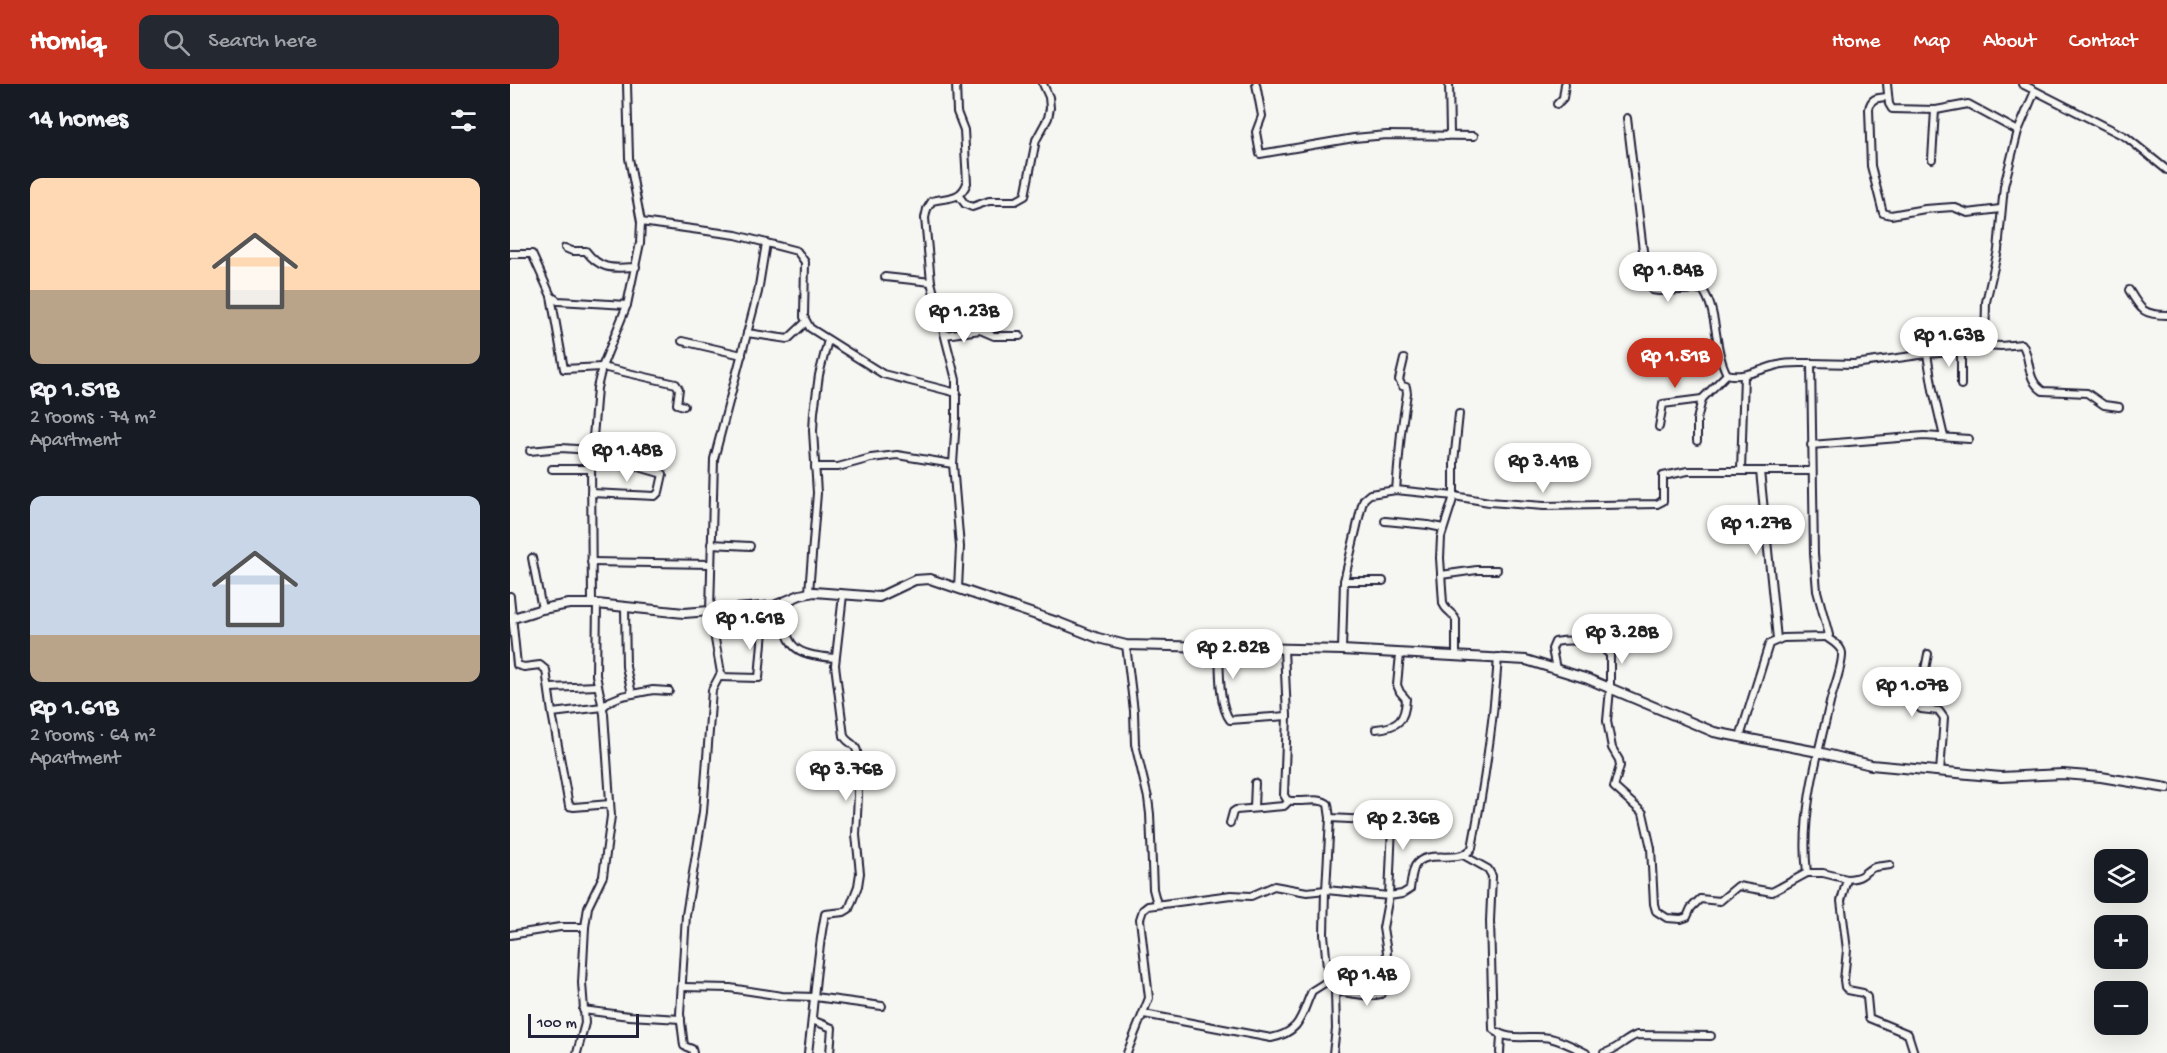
<!DOCTYPE html>
<meta charset="utf-8">
<style>
body{margin:0;font-family:"Gochi Hand",sans-serif;background:#242831;color:#f1f3f6;height:100vh;display:flex;flex-direction:column;font-size:22px;white-space:nowrap}
*{box-sizing:border-box;margin:0}
p{font-size:20px;color:#9ea1a6}
.icon{flex:none;width:33px;height:33px;fill:none;stroke:currentColor;stroke-width:2;stroke-linecap:round;stroke-linejoin:round}
.map{position:relative;flex:1;overflow:hidden}
.sheet{display:flex;flex-direction:column;background:#171b24;width:510px}
.sheet>*{flex:none}
.buttons{position:absolute;left:1584px;top:765px;display:grid;gap:12px}
.buttons a{display:grid;place-items:center;width:54px;height:54px;border-radius:12px;background:#171b24;box-shadow:0 6px 24px #0002;font-size:30px}
.scale{position:absolute;left:18px;bottom:15px;width:111px;box-sizing:border-box;padding-left:6px;border:3px solid #22223b;border-top:0;font-size:16px;line-height:21px;white-space:nowrap;color:#22223b;-webkit-text-stroke:4px #f6f6f2;paint-order:stroke}
.price{position:absolute;translate:-50% -51px;padding:0 14px;border-radius:21px;background:#fff;color:#222;font-size:20px;line-height:39px;filter:drop-shadow(0 2px 3px #0008)}
.price::after{content:'';position:absolute;left:50%;top:36px;width:18px;height:14px;margin-left:-9px;background:inherit;clip-path:polygon(0 0,100% 0,50% 100%)}
.price.current{background:#c8321e;color:#fff}
ul{padding:0;list-style:none}
li{display:grid;align-content:center;gap:12px;height:318px;padding:0 30px}
li span{display:grid;place-items:center;height:186px;border-radius:12px;color:#555}
li>.icon{margin-inline-start:auto}
span .icon{width:108px;height:108px;fill:#fffc;stroke-width:1}
li b{font-size:26px}
h2{display:flex;justify-content:space-between;align-items:center;height:72px;padding:0 30px;font-size:26px}
header{display:flex;align-items:center;gap:36px;box-sizing:border-box;height:84px;padding:0 30px;background:#c8321e;color:#fff}
header strong{font-size:28px}
nav{display:flex;gap:33px;margin-inline-start:auto;font-size:21px}
.search{width:420px;height:54px;background:#242831;display:flex;align-items:center;gap:15px;box-sizing:border-box;padding:0 21px;border-radius:12px;color:#9ea1a6;font-size:22px}
main{display:flex;flex:1;min-height:0}
.map>svg:first-child{display:block}
.lines{fill:none;stroke-linecap:round;stroke-linejoin:round}
.minor-casing{stroke:#22223b;stroke-width:10}
.tertiary-casing{stroke:#22223b;stroke-width:12}
.minor{stroke:#f6f6f2;stroke-width:6}
.tertiary{stroke:#f6f6f2;stroke-width:8}
</style>
<header>
<strong>Homiq</strong>
<div class="search"><svg class="icon" aria-label="search" viewBox="0 0 24 24"><circle cx="10" cy="10" r="6"/><path d="M15 15l6 6"/></svg>Search here</div>
<nav><a>Home</a><a>Map</a><a>About</a><a>Contact</a></nav>
</header>
<main>
<section class="sheet">
<h2>14 homes<svg class="icon" aria-label="filters" viewBox="0 0 24 24"><path d="M4 7h16M4 17h16"/><circle cx="9" cy="7" r="2"/><circle cx="15" cy="17" r="2"/></svg></h2>
<ul>
<li><span style="background:linear-gradient(#ffd9b3 60%,#b9a48a 0)"><svg class="icon" aria-label="home" viewBox="0 0 24 24"><path d="M3 11l9-7 9 7M6 9v11h12V9"/></svg></span><div><b>Rp 1.51B</b><p>2 rooms · 74 m²</p><p>Apartment</p></div></li>
<li><span style="background:linear-gradient(#c9d6e8 75%,#b9a48a 0)"><svg class="icon" aria-label="home" viewBox="0 0 24 24"><path d="M3 11l9-7 9 7M6 9v11h12V9"/></svg></span><div><b>Rp 1.61B</b><p>2 rooms · 64 m²</p><p>Apartment</p></div></li>
</ul>
</section>
<div class="map">
<svg width="1657" height="969" viewBox="0 0 1657 969">
<rect width="100%" height="100%" fill="#f6f6f2"/>
<filter id="ink" filterUnits="userSpaceOnUse"><feTurbulence type="fractalNoise" baseFrequency=".0167" numOctaves="2"/><feDisplacementMap in="SourceGraphic" scale="12" xChannelSelector="R" yChannelSelector="G"/><feConvolveMatrix kernelMatrix="1 2 1 2 8 2 1 2 1" color-interpolation-filters="sRGB"/></filter>
<g filter="url(#ink)">
<g class="lines">
<defs>
<g id="minor">
<path d="M 446,0 L 447,28 L 454,46 L 457,99 C 450,117 437,113 422,117 L 417,125 L 415,134 L 421,198 L 446,296 L 446,335 L 443,380 L 450,463 L 448,504"/>
<polyline points="746,0 752,32 746,48 750,70 844,54 877,51 964,52"/>
<polyline points="1512,0 1616,53 1657,86"/>
<path d="M 1378,13 C 1368,14 1361,13 1359,25 L 1361,82 L 1373,129 L 1381,131 L 1415,125 L 1443,123 L 1458,129 L 1490,125"/>
<polyline points="1047,20 1053,14 1055,0"/>
<path d="M 1117,34 L 1136,191 L 1142,206 L 1149,207 L 1192,205 C 1209,227 1203,265 1217,290 C 1234,295 1250,285 1268,281 C 1278,278 1290,279 1301,279"/>
<polyline points="1508,47 1525,7"/>
<polyline points="936,52 940,48 939,0"/>
<polyline points="1422,75 1425,26"/>
<polyline points="449,112 455,120 462,123 479,117 506,117 515,112 526,56 538,34 540,24 539,13 533,0"/>
<polyline points="131,138 226,151 287,167 295,178 294,233 300,244 373,290 447,309"/>
<path d="M 55,164 L 62,167 L 76,167 C 91,187 104,184 126,183"/>
<polyline points="0,170 22,170 41,212 48,217 117,221"/>
<polyline points="375,193 421,198"/>
<path d="M 1619,206 C 1631,226 1633,231 1657,231"/>
<polyline points="41,212 54,285 92,283 166,300 169,305 167,320 174,322"/>
<polyline points="237,249 278,255 296,238"/>
<polyline points="435,251 470,246 484,252 510,252"/>
<polyline points="172,257 232,271"/>
<path d="M 1475,261 L 1491,262 L 1512,260 C 1522,275 1515,295 1533,307 L 1577,309 L 1594,321 L 1609,323"/>
<polyline points="1451,267 1451,301"/>
<polyline points="1417,270 1423,306 1434,353"/>
<polyline points="1149,343 1153,320 1192,315 1217,290"/>
<polyline points="1187,357 1187,336 1192,315"/>
<polyline points="1301,361 1414,352 1459,355"/>
<polyline points="20,367 51,364 81,366"/>
<polyline points="81,378 129,383 153,390 149,408 145,412 81,409"/>
<polyline points="305,383 328,383 361,374 387,371 443,380"/>
<polyline points="42,385 81,385"/>
<polyline points="1231,387 1234,291"/>
<polyline points="1250,387 1267,555"/>
<polyline points="886,406 891,349 897,309 896,303 892,302 889,296 894,275"/>
<polyline points="875,437 918,441 933,444"/>
<polyline points="201,460 240,462"/>
<polyline points="22,474 32,525"/>
<polyline points="81,478 201,480"/>
<polyline points="931,491 967,486 987,486"/>
<polyline points="834,497 873,497"/>
<polyline points="299,508 307,409 303,347 304,328 309,291 318,256"/>
<polyline points="0,512 7,581 14,583 30,581 36,586 42,629 59,722 64,723 100,720"/>
<path d="M 271,519 C 278,563 279,570 325,574"/>
<polyline points="82,520 81,378 87,304 92,283 117,221 130,159 131,138 119,74 117,0"/>
<polyline points="115,524 116,583 122,610"/>
<polyline points="616,561 624,627 625,660 638,714 640,730 643,805 647,820"/>
<path d="M 709,563 C 710,583 708,620 720,636 L 777,632"/>
<path d="M 774,565 L 777,632 L 774,711 L 777,716 C 790,720 809,712 818,720 L 820,734 L 816,806"/>
<polyline points="832,566 834,497 852,421 854,415 860,410 886,406 944,412 979,418 1034,422 1147,420 1153,417 1153,392 1178,387 1301,387"/>
<polyline points="1418,570 1408,622 1411,625 1429,627 1434,634 1430,688"/>
<path d="M 946,571 L 946,536 C 943,528 935,527 933,519 L 930,474 L 931,453 L 944,412 L 944,378 L 949,330"/>
<path d="M 1046,585 L 1042,565 L 1045,558 C 1062,555 1088,556 1100,571 L 1100,605 L 1097,637 L 1102,664 L 1109,676 L 1110,682 L 1104,703 L 1133,729 L 1141,764 L 1144,820 L 1146,827 L 1157,834 L 1171,835 L 1177,833 L 1181,824 L 1190,815 L 1210,817 L 1228,802 L 1262,808 L 1297,789 L 1313,789 L 1337,795 L 1331,817 L 1337,866 L 1334,896 L 1335,903 L 1338,906 L 1353,909 L 1357,913 L 1359,934 L 1398,950 L 1404,969"/>
<polyline points="209,593 249,594 255,523"/>
<polyline points="40,604 87,602"/>
<polyline points="42,629 93,623 100,617 112,612 143,606 159,607"/>
<path d="M 866,645 C 888,643 895,637 896,615 L 890,608 L 887,601 L 890,570"/>
<polyline points="1230,653 1259,560 1273,554 1316,553 1319,551 1307,507 1304,470 1301,279 1344,280 1417,270 1468,266 1475,261 1476,218 1488,166 1494,102 1508,47 1458,20 1426,26 1382,25 1379,20 1377,0"/>
<polyline points="744,724 745,699"/>
<polyline points="820,734 878,737 882,741 879,812 873,844 877,868 873,907 871,910 860,912 825,907"/>
<polyline points="720,739 723,728 726,726 774,722 779,717"/>
<path d="M 953,771 L 978,785 L 982,792 L 980,837 L 983,945 C 998,959 1022,950 1040,954 C 1053,957 1064,963 1076,969"/>
<path d="M 1297,789 C 1290,732 1307,673 1320,619 C 1323,605 1333,582 1332,569 C 1331,562 1322,557 1316,553"/>
<path d="M 1337,795 C 1357,794 1353,786 1365,783 C 1370,782 1375,782 1380,781"/>
<polyline points="815,806 814,850 817,884 825,907 826,945 823,969"/>
<polyline points="0,851 50,843 75,843"/>
<polyline points="172,903 220,904 272,912 305,913 372,922"/>
<polyline points="73,926 119,932 171,935"/>
<path d="M 634,930 L 761,954 C 792,948 791,930 802,907 L 821,895"/>
<polyline points="302,936 322,944 320,969"/>
<polyline points="67,969 75,939 72,899 75,843 78,823 93,792 101,732 94,630 86,591 87,520"/>
<polyline points="183,969 182,965 174,962 170,930 176,831 193,728 202,606 211,589 200,527 204,375 248,208 256,159"/>
<path d="M 298,969 C 304,923 306,876 315,830 L 334,828 L 339,825 L 348,802 L 350,789 L 346,751 L 348,712 L 347,667 C 345,659 337,659 334,652 L 325,581 L 333,511"/>
<path d="M 617,969 L 639,914 L 630,835 L 633,826 L 638,822 L 721,811 L 741,812 L 764,802 L 797,808 L 816,806 L 879,812 L 892,810 L 900,805 C 901,798 902,788 905,782 C 917,763 949,782 962,764 C 974,701 984,637 988,573"/>
<polyline points="990,969 991,951"/>
<path d="M 1094,969 C 1107,966 1115,955 1127,951 L 1201,952"/>
</g>
<polyline id="tertiary" points="0,535 32,525 59,520 87,520 174,529 264,522 290,511 304,508 369,513 405,496 420,495 550,539 588,554 616,561 832,566 1016,576 1078,595 1204,648 1308,668 1361,681 1491,693 1553,690 1591,693 1657,704"/>
</defs>
<!-- minor casing -->
<use href="#minor" class="minor-casing"/>
<!-- tertiary casing -->
<use href="#tertiary" class="tertiary-casing"/>
<!-- minor -->
<use href="#minor" class="minor"/>
<!-- tertiary -->
<use href="#tertiary" class="tertiary"/>
</g>
</g>
</svg>
<div class="buttons">
<a><svg class="icon" aria-label="layers" viewBox="0 0 24 24"><path d="M12 4l9 5-9 5-9-5zM3 14l9 5 9-5"/></svg></a>
<a>+</a>
<a>−</a>
</div>
<div class="scale">100 m</div>
<b class="price" style="left:1158px;top:219px">Rp 1.84B</b>
<b class="price" style="left:454px;top:260px">Rp 1.23B</b>
<b class="price" style="left:1439px;top:284px">Rp 1.63B</b>
<b class="price current" style="left:1165px;top:305px">Rp 1.51B</b>
<b class="price" style="left:117px;top:399px">Rp 1.48B</b>
<b class="price" style="left:1033px;top:410px">Rp 3.41B</b>
<b class="price" style="left:1246px;top:472px">Rp 1.27B</b>
<b class="price" style="left:240px;top:567px">Rp 1.61B</b>
<b class="price" style="left:1112px;top:581px">Rp 3.28B</b>
<b class="price" style="left:723px;top:596px">Rp 2.82B</b>
<b class="price" style="left:1402px;top:634px">Rp 1.07B</b>
<b class="price" style="left:336px;top:718px">Rp 3.76B</b>
<b class="price" style="left:893px;top:767px">Rp 2.36B</b>
<b class="price" style="left:857px;top:923px">Rp 1.4B</b>
</div>
</main>
